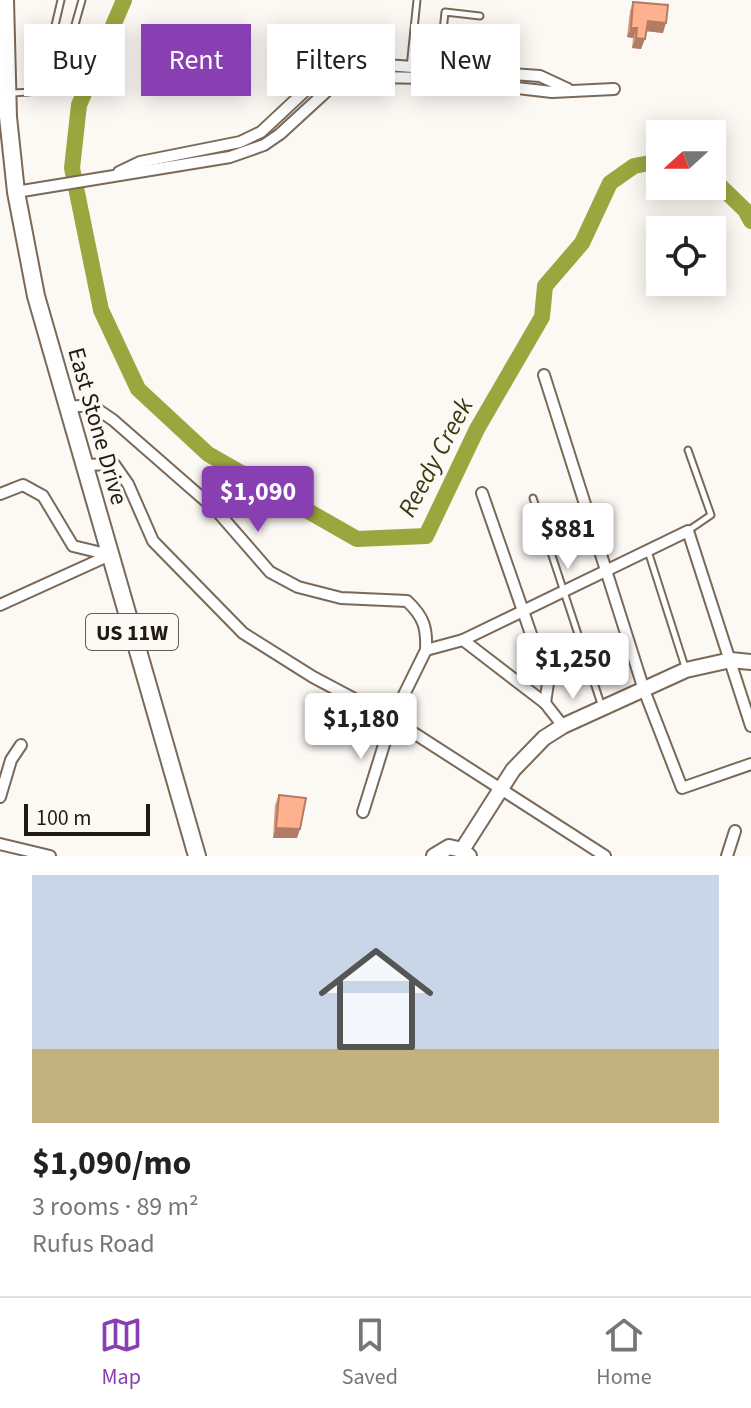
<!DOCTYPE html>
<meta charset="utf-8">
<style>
body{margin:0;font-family:"Source Sans 3",sans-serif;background:#f2f2f2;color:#222;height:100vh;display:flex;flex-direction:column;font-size:30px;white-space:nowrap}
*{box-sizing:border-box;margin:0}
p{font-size:26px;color:#767676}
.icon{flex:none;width:44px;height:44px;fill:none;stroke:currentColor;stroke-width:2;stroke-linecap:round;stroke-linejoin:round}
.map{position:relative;height:856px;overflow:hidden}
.details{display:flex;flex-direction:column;background:#fff;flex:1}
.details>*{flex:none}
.banner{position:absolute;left:24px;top:24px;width:704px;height:72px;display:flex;gap:16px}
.needle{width:52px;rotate:249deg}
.tools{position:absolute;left:646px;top:120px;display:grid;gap:16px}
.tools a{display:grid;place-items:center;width:80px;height:80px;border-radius:0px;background:#fff;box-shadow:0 4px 20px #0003;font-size:40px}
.scale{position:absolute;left:24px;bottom:20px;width:126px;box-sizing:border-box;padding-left:8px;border:4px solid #211a13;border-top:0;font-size:22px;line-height:28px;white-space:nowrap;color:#211a13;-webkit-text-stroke:6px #fcf8f4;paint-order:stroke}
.price{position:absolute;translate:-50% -68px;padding:0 18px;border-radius:8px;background:#fff;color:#222;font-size:26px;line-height:52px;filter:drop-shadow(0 2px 4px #0008)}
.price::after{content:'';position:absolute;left:50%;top:48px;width:24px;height:18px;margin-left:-12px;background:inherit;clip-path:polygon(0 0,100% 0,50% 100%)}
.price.on{background:#873fb2;color:#fff}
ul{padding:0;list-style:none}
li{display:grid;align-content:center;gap:16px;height:424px;padding:0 32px}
li span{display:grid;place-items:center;height:248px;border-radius:0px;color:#555}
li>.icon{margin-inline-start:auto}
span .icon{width:144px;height:144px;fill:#fffc;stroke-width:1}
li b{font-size:34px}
.chip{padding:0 28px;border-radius:0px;background:#fff;box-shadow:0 4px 20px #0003;font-size:28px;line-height:72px}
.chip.on{background:#873fb2;color:#fff}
.menu{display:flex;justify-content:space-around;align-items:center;height:112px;border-top:2px solid #e0e0e0;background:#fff;font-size:22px;color:#767676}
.menu a{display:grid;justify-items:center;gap:4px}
.menu .on{color:#873fb2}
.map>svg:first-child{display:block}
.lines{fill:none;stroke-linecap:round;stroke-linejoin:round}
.river{stroke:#9ba63f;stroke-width:16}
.service-casing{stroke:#7a6958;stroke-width:9}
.minor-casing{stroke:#7a6958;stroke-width:14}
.secondary-casing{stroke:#7a6958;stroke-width:18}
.trunk-casing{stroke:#7a6958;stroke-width:20}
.service{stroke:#fff;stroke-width:5}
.minor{stroke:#fff;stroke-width:10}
.secondary{stroke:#fff;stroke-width:14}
.trunk{stroke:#fff;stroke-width:16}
.wall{fill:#da987b}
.shaded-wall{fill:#b27c64}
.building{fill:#feb18f;stroke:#b27c64;stroke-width:2}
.labels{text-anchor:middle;stroke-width:6;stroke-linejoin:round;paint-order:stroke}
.shield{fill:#fcf8f4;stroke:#635d56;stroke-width:2}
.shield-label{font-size:22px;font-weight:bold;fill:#211a13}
.street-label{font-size:24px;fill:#211a13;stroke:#fcf8f4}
.water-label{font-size:26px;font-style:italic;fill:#363b10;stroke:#fcf8f4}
</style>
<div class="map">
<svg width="751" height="856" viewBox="0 0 751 856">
<rect width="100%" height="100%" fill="#fcf8f4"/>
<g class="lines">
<!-- river -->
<g class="river">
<polyline points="124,0 79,105 72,168 101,310 138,389 208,454 357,539 426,536 477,429 542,317 545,286 582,243 610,183 634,166 660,161"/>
<polyline points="712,178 745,210 751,221"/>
</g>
<defs>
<g id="service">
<polyline points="55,56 66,57 82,0"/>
<polyline points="410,68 417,0"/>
<polyline points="439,70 445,12 480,16"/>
<path d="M 10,93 C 48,91 46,94 55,56 L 49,51 L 61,0"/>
<polyline points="688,450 711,515 689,530"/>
<polyline points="533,498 602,707"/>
<polyline points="648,551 686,670"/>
</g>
<g id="minor">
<polyline points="119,172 140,162 240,142 261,132 307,89 329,75 356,66 385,65 540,76 568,89"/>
<polyline points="16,192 230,157 264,145 280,134 329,89 372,77 428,78 552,92 614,89"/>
<polyline points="544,375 644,690 682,788 751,764"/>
<path d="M 68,407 L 91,405 L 113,420 L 216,510 L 270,572 L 298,587 L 341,598 L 407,601 C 424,617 427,628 426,650"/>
<polyline points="84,465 114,464 128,484 153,541 243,633 313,677 392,719 605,856"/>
<polyline points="482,493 548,683 545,703"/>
<polyline points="0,494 23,485 43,496 73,546 110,555"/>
<polyline points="0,605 110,555"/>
<polyline points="463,640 688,531 751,726"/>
<polyline points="0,797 11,760 21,745"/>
<polyline points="363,812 392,719 426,650 463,640 545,703 563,726"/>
<polyline points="0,844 50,856"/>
<polyline points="727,856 735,831"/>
</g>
<g id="secondary">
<polyline points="462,850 513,770 544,738 563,726 686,670 731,660 751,662"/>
<polyline points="434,856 449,847 462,850 469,856"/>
</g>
<polyline id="trunk" points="5,0 8,117 16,192 36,296 197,856"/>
</defs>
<!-- service casing -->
<use href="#service" class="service-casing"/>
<!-- minor casing -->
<use href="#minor" class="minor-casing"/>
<!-- secondary casing -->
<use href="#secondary" class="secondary-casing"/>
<!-- trunk casing -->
<use href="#trunk" class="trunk-casing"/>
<!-- service -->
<use href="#service" class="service"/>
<!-- minor -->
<use href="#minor" class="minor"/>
<!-- secondary -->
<use href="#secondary" class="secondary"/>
<!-- trunk -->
<use href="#trunk" class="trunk"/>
</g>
<!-- wall -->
<g class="wall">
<polygon points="633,2 663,33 646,31 641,49 632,48 633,38 627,37 630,11"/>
<polygon points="62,60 76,66 67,89 60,86 62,80 55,77"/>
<polygon points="279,795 300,829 297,838 273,838 275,805"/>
</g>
<!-- shaded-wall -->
<g class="shaded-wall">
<polygon points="648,21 666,23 663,33 645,31"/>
<polygon points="631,28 637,28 633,38 627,37"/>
<polygon points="636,38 645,39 641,49 632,48"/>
<polygon points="276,828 300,829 297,838 273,838"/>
</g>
<!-- building -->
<g class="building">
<polygon points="633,2 668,5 666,23 648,21 645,39 636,38 637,28 631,28"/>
<polygon points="62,60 76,66 69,82 62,79 65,74 58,70"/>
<polygon points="279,795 306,798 300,829 276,828"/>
</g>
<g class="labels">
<!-- shield labels -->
<rect class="shield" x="86" y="614" width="92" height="36" rx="6"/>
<g class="shield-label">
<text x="132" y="640">US 11W</text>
</g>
<!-- street labels -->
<g class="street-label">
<text transform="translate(98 426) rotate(74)" y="8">East Stone Drive</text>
</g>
<!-- water labels -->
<g class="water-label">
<text transform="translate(435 457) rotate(-62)" y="9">Reedy Creek</text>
</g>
</g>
</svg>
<div class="tools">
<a><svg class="needle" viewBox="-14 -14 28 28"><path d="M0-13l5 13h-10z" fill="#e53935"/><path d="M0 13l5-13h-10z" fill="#767676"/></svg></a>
<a><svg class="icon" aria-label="locate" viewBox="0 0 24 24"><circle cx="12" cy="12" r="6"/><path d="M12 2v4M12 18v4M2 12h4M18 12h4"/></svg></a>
</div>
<div class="scale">100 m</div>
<b class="price on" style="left:258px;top:534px">$1,090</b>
<b class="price" style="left:568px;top:571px">$881</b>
<b class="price" style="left:573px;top:701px">$1,250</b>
<b class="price" style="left:361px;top:761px">$1,180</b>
<div class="banner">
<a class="chip">Buy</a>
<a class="chip on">Rent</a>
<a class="chip">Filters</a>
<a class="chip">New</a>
</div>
</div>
<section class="details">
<ul>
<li><span style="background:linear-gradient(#c9d6e8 70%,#c2b280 0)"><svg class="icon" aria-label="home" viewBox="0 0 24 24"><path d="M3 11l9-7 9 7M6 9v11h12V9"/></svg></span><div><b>$1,090/mo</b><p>3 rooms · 89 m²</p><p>Rufus Road</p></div></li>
</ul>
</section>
<nav class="menu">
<a class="on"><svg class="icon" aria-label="map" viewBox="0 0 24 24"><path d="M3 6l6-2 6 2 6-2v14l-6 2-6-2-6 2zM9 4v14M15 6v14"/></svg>Map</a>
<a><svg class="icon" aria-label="saved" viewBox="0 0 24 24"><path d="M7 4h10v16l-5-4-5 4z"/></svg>Saved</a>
<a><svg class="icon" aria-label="home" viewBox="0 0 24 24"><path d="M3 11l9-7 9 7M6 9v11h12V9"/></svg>Home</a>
</nav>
